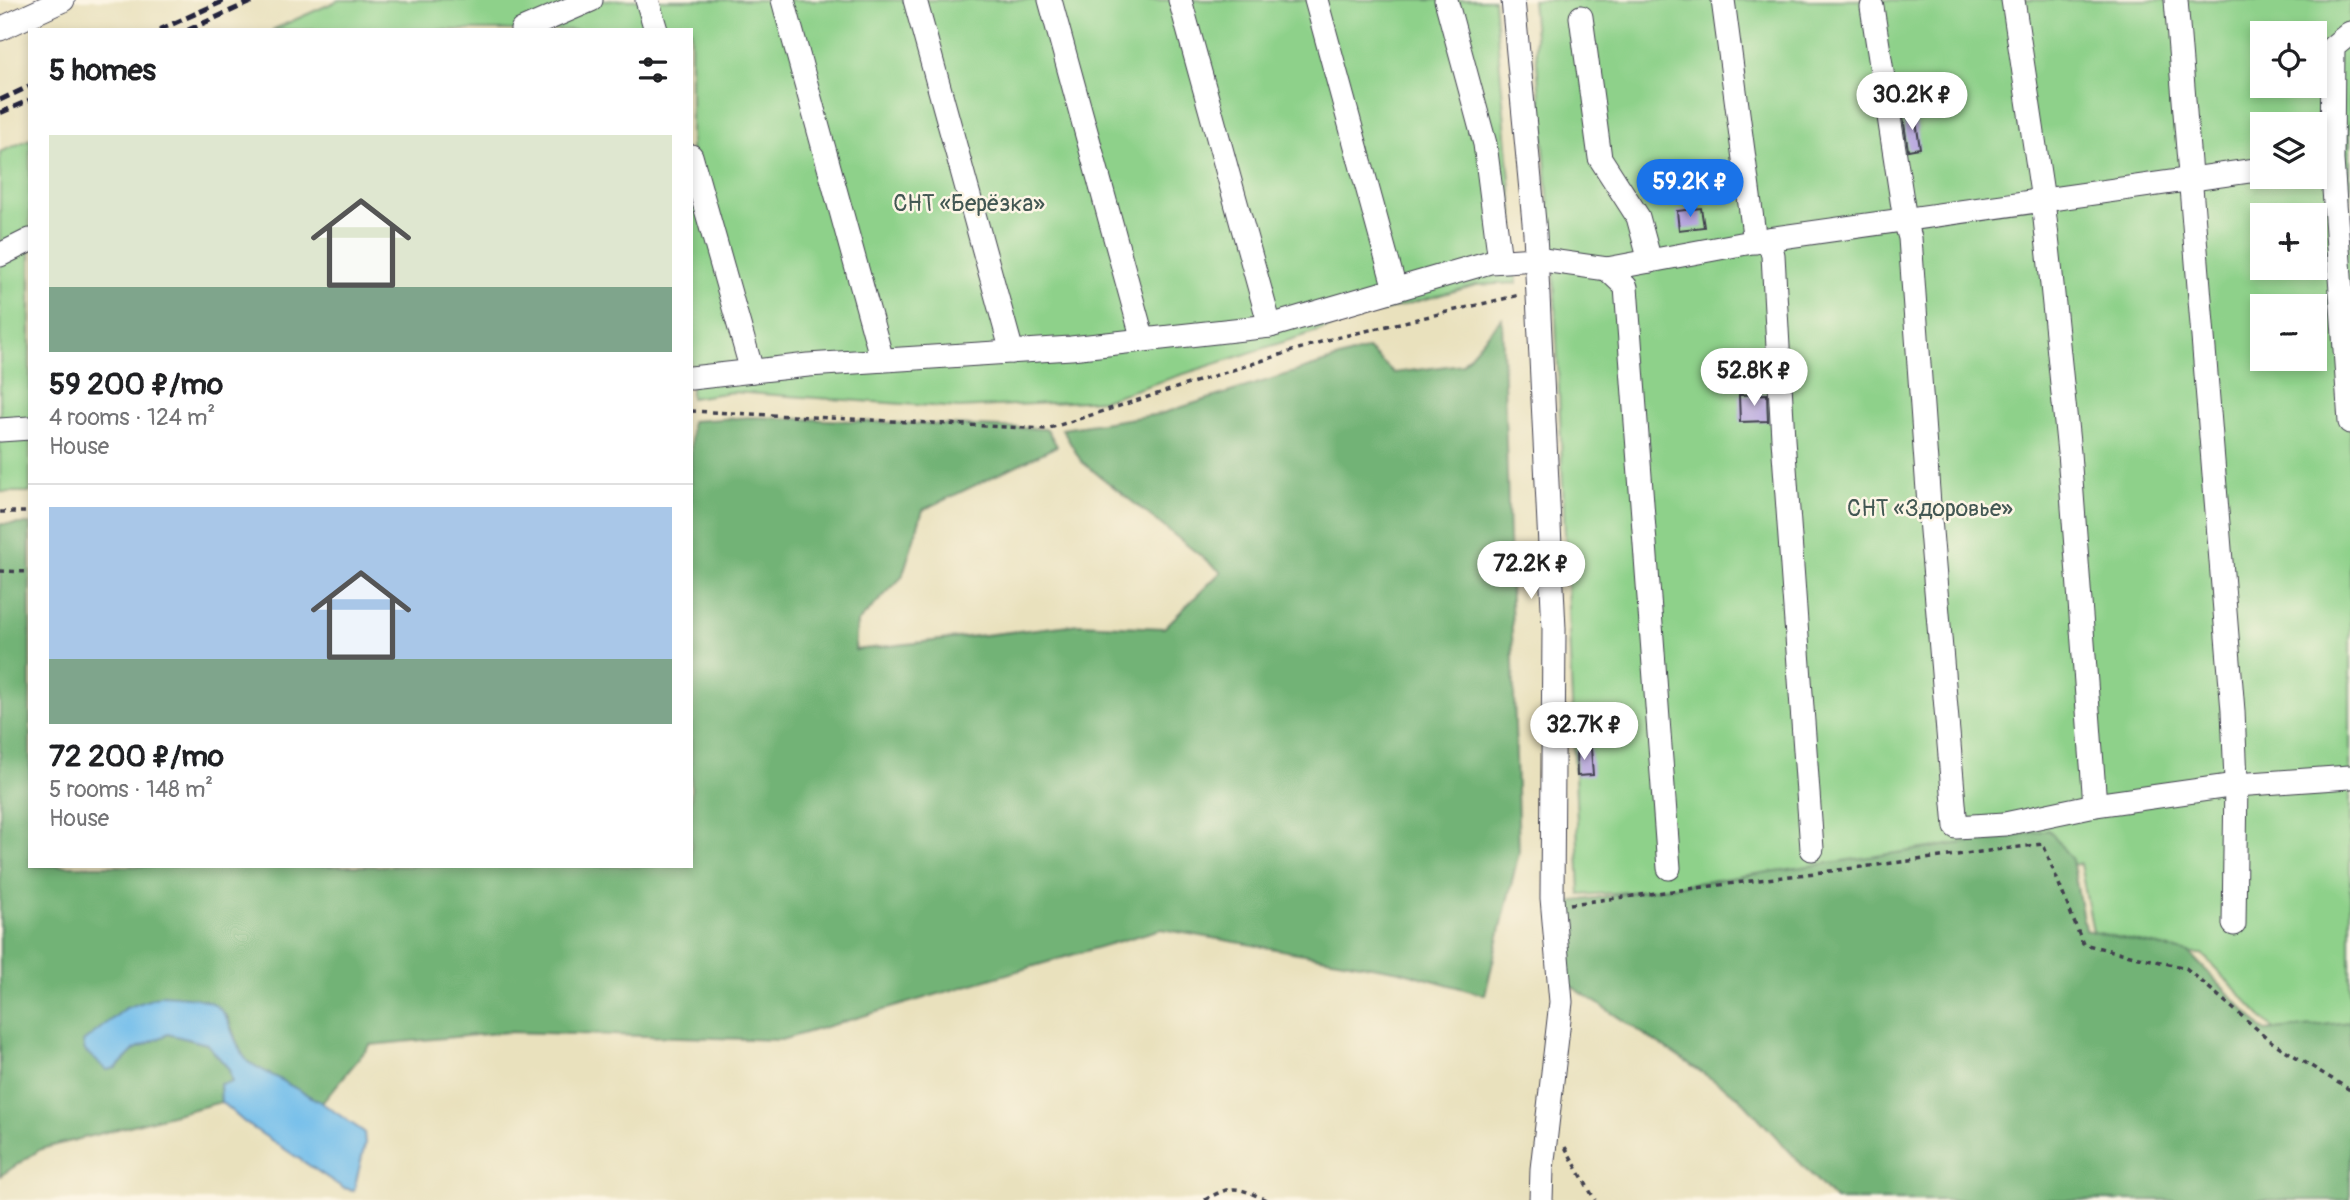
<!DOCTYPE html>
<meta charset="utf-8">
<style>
body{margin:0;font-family:Pangolin,sans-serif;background:#f2f2f2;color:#202124;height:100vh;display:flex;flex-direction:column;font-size:26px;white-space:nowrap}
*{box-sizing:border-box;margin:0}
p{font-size:23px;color:#757577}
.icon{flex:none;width:38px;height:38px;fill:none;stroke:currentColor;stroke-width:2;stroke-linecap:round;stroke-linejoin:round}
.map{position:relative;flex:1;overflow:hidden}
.details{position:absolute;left:28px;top:28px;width:665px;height:840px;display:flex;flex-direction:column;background:#fff;border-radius:0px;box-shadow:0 4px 10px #0003}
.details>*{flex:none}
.tools{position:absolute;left:2250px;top:21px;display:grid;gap:14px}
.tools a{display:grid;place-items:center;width:77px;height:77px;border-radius:0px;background:#fff;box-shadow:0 4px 10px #0003;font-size:35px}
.price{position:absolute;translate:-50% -60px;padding:0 16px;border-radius:24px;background:#fff;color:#222;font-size:23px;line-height:46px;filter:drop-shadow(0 2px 4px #0008)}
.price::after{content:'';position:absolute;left:50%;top:42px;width:21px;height:16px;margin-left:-10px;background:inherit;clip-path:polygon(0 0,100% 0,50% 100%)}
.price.selected{background:#1a73e8;color:#fff}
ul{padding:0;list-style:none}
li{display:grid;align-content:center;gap:14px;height:371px;padding:0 21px}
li+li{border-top:2px solid #e0e0e0}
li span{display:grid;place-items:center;height:217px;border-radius:0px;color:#555}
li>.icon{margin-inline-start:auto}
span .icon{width:126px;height:126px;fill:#fffc;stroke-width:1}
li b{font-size:30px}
h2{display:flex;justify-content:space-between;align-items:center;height:84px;padding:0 21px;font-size:30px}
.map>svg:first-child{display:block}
.green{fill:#8ed18a;stroke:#587a62;stroke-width:2;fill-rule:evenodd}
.forest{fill:#72b376;stroke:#4a6a58;stroke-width:2}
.water{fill:#71bdeb;stroke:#4a7093;stroke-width:2}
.building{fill:#ae9cdf}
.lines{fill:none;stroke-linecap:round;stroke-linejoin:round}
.minor-casing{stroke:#403f4e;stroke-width:25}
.path{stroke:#403f4e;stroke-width:3.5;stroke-dasharray:5 5;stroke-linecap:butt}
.minor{stroke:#fff;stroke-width:23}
.rail{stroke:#22223b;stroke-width:5;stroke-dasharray:10 5;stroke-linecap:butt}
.labels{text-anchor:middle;stroke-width:5;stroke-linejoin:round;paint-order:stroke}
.park-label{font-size:23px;fill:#425753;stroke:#fcf5e5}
</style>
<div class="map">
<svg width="2350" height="1200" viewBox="0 0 2350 1200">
<rect width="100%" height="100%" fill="#fcf5e5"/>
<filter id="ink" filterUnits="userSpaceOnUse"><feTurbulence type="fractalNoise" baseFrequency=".0143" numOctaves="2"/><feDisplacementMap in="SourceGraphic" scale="14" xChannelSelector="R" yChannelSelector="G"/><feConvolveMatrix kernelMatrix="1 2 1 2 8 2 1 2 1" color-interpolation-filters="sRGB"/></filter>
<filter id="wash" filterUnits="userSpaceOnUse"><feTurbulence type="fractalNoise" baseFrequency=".00686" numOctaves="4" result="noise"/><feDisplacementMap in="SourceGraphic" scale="28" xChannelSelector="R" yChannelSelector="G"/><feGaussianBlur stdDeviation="1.57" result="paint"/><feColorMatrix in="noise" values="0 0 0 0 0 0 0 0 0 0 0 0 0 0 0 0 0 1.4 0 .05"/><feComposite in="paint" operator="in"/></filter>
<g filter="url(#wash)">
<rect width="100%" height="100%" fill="#e9e1bd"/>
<!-- green -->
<g class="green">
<polygon points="339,0 1494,0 1515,235 1517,283 1476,285 1358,318 1103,400 959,408 732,392 691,398 691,30 272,30"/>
<path d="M 1532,0 L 2350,0 L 2350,1022 L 2278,1034 L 2202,954 L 2097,952 L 2080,864 L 1580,895 L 1554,271 ZM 2263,33 L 2315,33 L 2315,86 L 2263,86 ZM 2263,124 L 2315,124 L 2315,177 L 2263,177 ZM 2263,215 L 2315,215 L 2315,268 L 2263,268 ZM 2263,306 L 2315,306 L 2315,359 L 2263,359 Z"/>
<polygon points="30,139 30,492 0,492 0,152"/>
</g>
<!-- forest -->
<g class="forest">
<polygon points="1502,318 1519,852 1485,995 1400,971 1161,929 781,1040 508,1032 370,1045 322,1103 248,1062 241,1053 227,1016 163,995 116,1068 135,1049 168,1034 207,1044 229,1069 232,1083 220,1084 221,1102 41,1149 0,1176 0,524 30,524 30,866 691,866 691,421 752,417 1047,429 1057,446 923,510 902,577 857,623 855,650 1079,624 1164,628 1221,572 1081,461 1062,429 1160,414 1368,349 1394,373 1462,364"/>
<polygon points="2049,830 2072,860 2085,930 2189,953 2265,1031 2350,1022 2350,1200 1835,1200 1739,1097 1565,982 1568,902"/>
</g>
<!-- water -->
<path class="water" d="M 163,995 C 192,998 219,994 230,1026 C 235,1039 239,1051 248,1062 L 322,1103 L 364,1132 L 365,1144 L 354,1190 L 343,1188 L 244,1122 L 221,1102 L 220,1084 L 232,1082 L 229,1069 L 207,1044 L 168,1034 L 135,1049 L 116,1068 L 107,1070 L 85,1051 L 83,1042 L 126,1008 Z"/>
<g id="blocks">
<!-- building -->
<g class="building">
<polygon points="1915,115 1920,148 1908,150 1903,117"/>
<polygon points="1701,208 1704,227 1679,230 1677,211"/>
<polygon points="1767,394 1768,421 1740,422 1739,395"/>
<polygon points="1591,748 1593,775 1577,776 1576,749"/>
</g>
</g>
</g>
<g filter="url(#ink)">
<use href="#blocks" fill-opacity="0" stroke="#403f4e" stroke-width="2"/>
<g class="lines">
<defs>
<g id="minor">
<polyline points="647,0 656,30"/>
<polyline points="783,0 882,360"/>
<polyline points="915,0 1012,352"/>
<polyline points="1050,0 1143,340"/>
<polyline points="1180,0 1270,326"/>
<polyline points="1316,0 1395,289"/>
<polyline points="1446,0 1485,144 1500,261"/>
<polyline points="1513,0 1535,233 1554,629 1552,898 1561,1002 1542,1169 1541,1200"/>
<polyline points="1723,0 1755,242"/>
<polyline points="2013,0 2043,200 2050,265 2069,453 2095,805"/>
<polyline points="2176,0 2233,711 2236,780 2234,924"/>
<polyline points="1872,7 1905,220 1910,238 1930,519 1956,827 2005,824 2095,805 2236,785 2350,777"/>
<polyline points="1581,17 1600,158 1638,217 1650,261"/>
<polyline points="0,29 63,0"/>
<polyline points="522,30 591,0"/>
<polyline points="2350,33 2333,47 2332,160 2350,422"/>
<polyline points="691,156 752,371"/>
<polyline points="1768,239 1773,255 1783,439 1812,849"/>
<polyline points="0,255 30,240"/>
<polyline points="1607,269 1626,287 1669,868"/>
<polyline points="691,378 808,365 1071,348 1270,326 1490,262 1536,259 1607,269 1768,239 2263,169"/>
<polyline points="0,430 30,428"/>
</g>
</defs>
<!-- minor casing -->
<use href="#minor" class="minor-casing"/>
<!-- path -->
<g class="path">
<polyline points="691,411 1047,429 1327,340 1520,295"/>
<polyline points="0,512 30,512"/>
<polyline points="0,571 30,572"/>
<polyline points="1570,904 2043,844 2083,944 2186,968 2272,1042 2350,1090"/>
<polyline points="1565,1147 1595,1200"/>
<path d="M 1205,1200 C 1232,1184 1238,1187 1266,1200"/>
</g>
<!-- minor -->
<use href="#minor" class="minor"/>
<!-- rail -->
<g class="rail">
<polyline points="159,30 226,0"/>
<polyline points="188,30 255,0"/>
<polyline points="0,100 30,86"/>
<polyline points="0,113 30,100"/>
</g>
</g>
</g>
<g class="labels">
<!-- park labels -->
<g class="park-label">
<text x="969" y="211">СНТ «Берёзка»</text>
<text x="1930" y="516">СНТ «Здоровье»</text>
</g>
</g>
</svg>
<div class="tools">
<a><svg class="icon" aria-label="locate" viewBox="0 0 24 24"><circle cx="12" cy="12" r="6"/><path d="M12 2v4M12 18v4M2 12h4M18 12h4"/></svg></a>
<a><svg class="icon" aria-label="layers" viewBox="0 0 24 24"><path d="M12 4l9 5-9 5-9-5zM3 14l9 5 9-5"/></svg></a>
<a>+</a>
<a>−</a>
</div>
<b class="price" style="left:1912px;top:132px">30.2K ₽</b>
<b class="price selected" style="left:1690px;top:219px">59.2K ₽</b>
<b class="price" style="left:1754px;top:408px">52.8K ₽</b>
<b class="price" style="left:1531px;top:601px">72.2K ₽</b>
<b class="price" style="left:1584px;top:762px">32.7K ₽</b>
<section class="details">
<h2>5 homes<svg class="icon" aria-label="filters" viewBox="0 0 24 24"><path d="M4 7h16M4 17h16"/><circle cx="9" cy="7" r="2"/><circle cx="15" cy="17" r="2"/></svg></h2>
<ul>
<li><span style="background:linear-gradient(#dfe7d0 70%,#7fa58c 0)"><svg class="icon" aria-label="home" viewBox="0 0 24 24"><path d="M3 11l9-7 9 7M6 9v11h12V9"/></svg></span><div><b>59 200 ₽/mo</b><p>4 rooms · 124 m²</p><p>House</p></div></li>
<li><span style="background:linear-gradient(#a9c7e8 70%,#7fa58c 0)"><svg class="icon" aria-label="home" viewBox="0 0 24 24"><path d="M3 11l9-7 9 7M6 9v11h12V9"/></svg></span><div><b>72 200 ₽/mo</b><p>5 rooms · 148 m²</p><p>House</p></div></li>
</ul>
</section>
</div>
